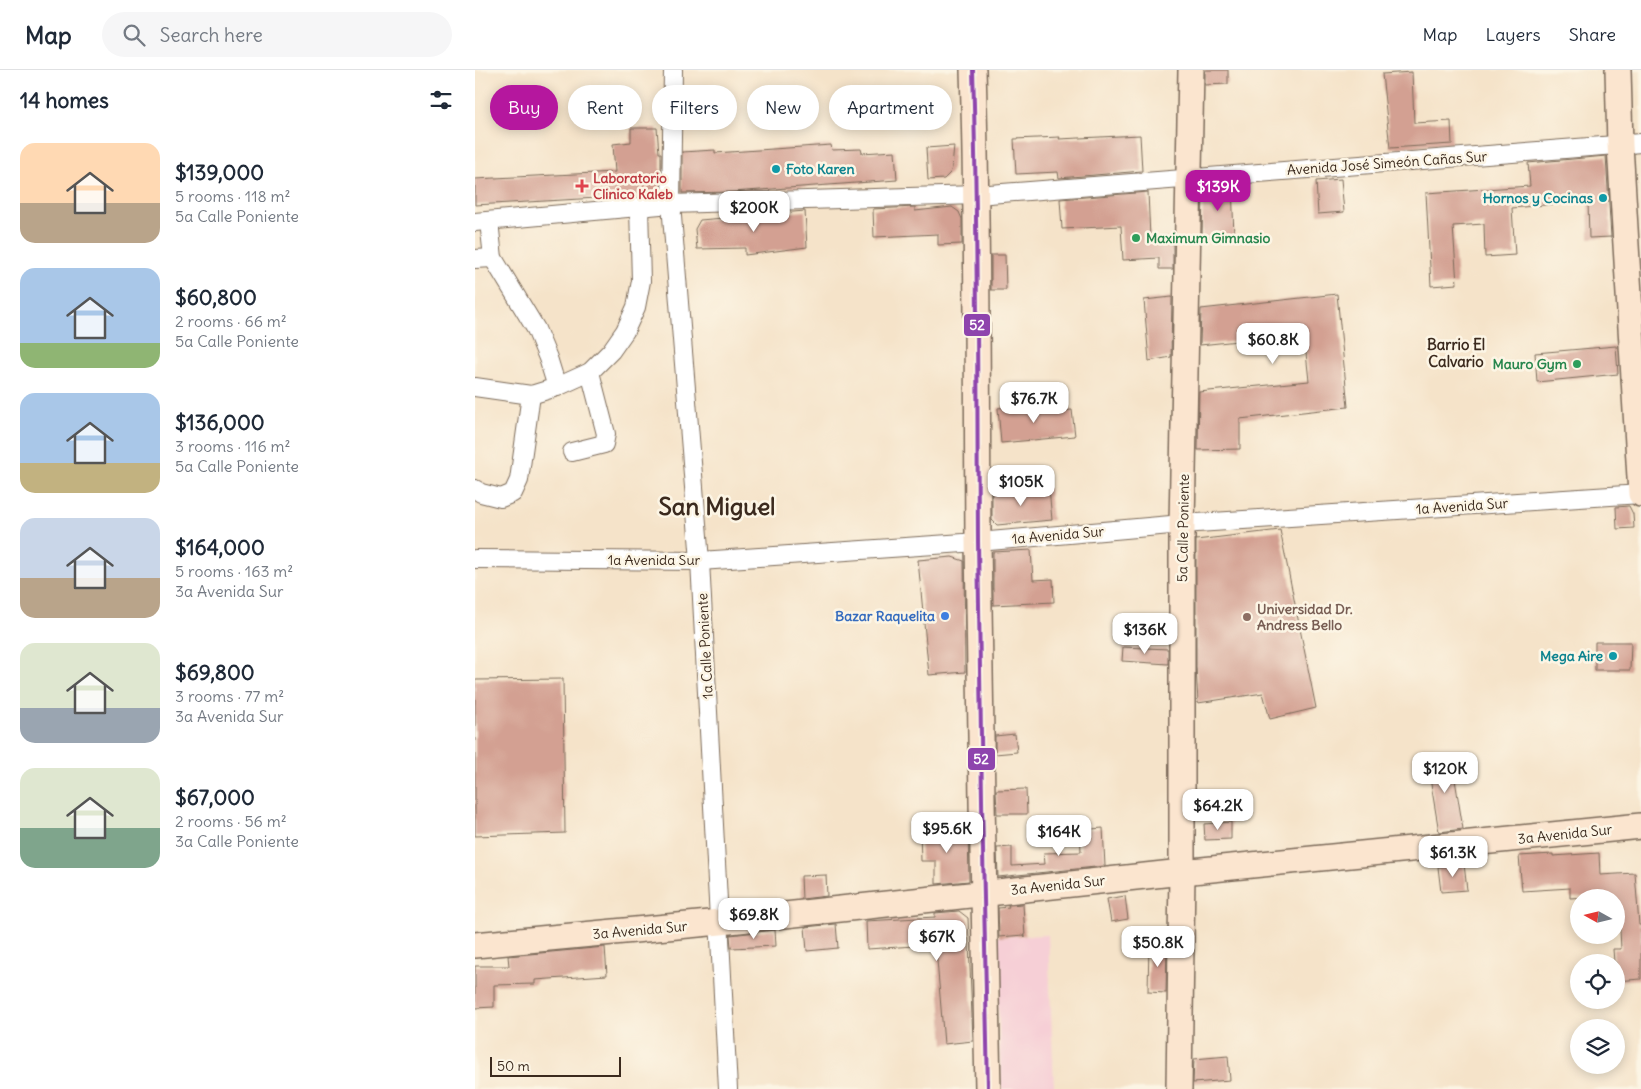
<!DOCTYPE html>
<meta charset="utf-8">
<style>
body{margin:0;font-family:Delius,sans-serif;background:#f6f6f7;color:#1f2937;height:100vh;display:flex;flex-direction:column;font-size:19px;white-space:nowrap}
*{box-sizing:border-box;margin:0}
p{font-size:16px;color:#747a83}
.icon{flex:none;width:28px;height:28px;fill:none;stroke:currentColor;stroke-width:2;stroke-linecap:round;stroke-linejoin:round}
.map{position:relative;flex:1;overflow:hidden}
.drawer{display:flex;flex-direction:column;background:#fff;width:475px}
.drawer>*{flex:none}
.hud{position:absolute;left:15px;top:15px;width:475px;height:45px;display:flex;gap:10px}
.needle{width:32px;rotate:278deg}
.tools{position:absolute;left:1095px;top:819px;display:grid;gap:10px}
.tools a{display:grid;place-items:center;width:55px;height:55px;border-radius:50%;background:#fff;box-shadow:0 2px 12px #0003;font-size:25px}
.scale{position:absolute;left:15px;bottom:12px;width:131px;box-sizing:border-box;padding-left:5px;border:2px solid #3b2a1e;border-top:0;font-size:14px;line-height:18px;white-space:nowrap;color:#3b2a1e;-webkit-text-stroke:4px #fcf5e5;paint-order:stroke}
.price{position:absolute;translate:-50% -42px;padding:0 11px;border-radius:10px;background:#fff;color:#222;font-size:16px;line-height:32px;filter:drop-shadow(0 1px 2px #0008)}
.price::after{content:'';position:absolute;left:50%;top:30px;width:15px;height:11px;margin-left:-8px;background:inherit;clip-path:polygon(0 0,100% 0,50% 100%)}
.price.on{background:#b5179e;color:#fff}
ul{padding:0;list-style:none}
li{display:flex;align-items:center;gap:15px;height:125px;padding:0 20px}
li span{display:grid;place-items:center;flex:none;width:140px;height:100px;border-radius:15px;color:#555}
li>.icon{margin-inline-start:auto}
span .icon{width:60px;height:60px;fill:#fffc;stroke-width:1}
li b{font-size:21px}
h2{display:flex;justify-content:space-between;align-items:center;height:60px;padding:0 20px;font-size:21px}
.chip{padding:0 18px;border-radius:22px;background:#fff;box-shadow:0 2px 12px #0003;font-size:18px;line-height:45px}
.chip.on{background:#b5179e;color:#fff}
header{display:flex;align-items:center;gap:30px;box-sizing:border-box;height:70px;padding:0 25px;background:#fff;border-bottom:1px solid #e0e1e3}
header strong{font-size:24px}
nav{display:flex;gap:28px;margin-inline-start:auto;font-size:18px}
.search{width:350px;height:45px;background:#f6f6f7;display:flex;align-items:center;gap:12px;box-sizing:border-box;padding:0 18px;border-radius:28px;color:#747a83;font-size:19px}
main{display:flex;flex:1;min-height:0}
.map>svg:first-child{display:block}
.built{fill:#f6cfd6}
.building{fill:#d3a092}
.lines{fill:none;stroke-linecap:round;stroke-linejoin:round}
.street-casing{stroke:#7c6b5a;stroke-width:20}
.secondary-casing{stroke:#7c6b5a;stroke-width:28}
.street{stroke:#fff;stroke-width:18}
.secondary{stroke:#fbe5cf;stroke-width:25}
.bus-1-casing{stroke:#fcf5e5;stroke-width:8}
.bus-1{stroke:#8e44ad;stroke-width:4}
.culture-dot{fill:#0f9aa8;stroke:#fcf5e5;stroke-width:2}
.health-dot{fill:#e0444e;stroke:#fcf5e5;stroke-width:2}
.leisure-dot{fill:#2e9e5b;stroke:#fcf5e5;stroke-width:2}
.shop-dot{fill:#3f7fe0;stroke:#fcf5e5;stroke-width:2}
.education-dot{fill:#8d6e63;stroke:#fcf5e5;stroke-width:2}
.labels{text-anchor:middle;stroke-width:5;stroke-linejoin:round;paint-order:stroke}
.street-label{font-size:14px;fill:#3b2a1e;stroke:#fcf5e5}
.culture-label{font-size:14px;font-weight:bold;fill:#0d838f;stroke:#fcf5e5;text-anchor:end}
.health-label{font-size:14px;font-weight:bold;fill:#be3a42;stroke:#fcf5e5;text-anchor:start}
.leisure-label{font-size:14px;font-weight:bold;fill:#27864d;stroke:#fcf5e5;text-anchor:start}
.education-label{font-size:14px;font-weight:bold;fill:#785e54;stroke:#fcf5e5;text-anchor:start}
.shop-label{font-size:14px;font-weight:bold;fill:#366cbe;stroke:#fcf5e5;text-anchor:end}
.neighbourhood-label{font-size:15px;font-weight:bold;fill:#3b2a1e;stroke:#fcf5e5}
.town-label{font-size:24px;font-weight:bold;fill:#3b2a1e;stroke:#fcf5e5}
.line-badge{stroke:#fcf5e5;stroke-width:2}
.badge-label{font-size:14px;text-anchor:middle;font-weight:bold;fill:#fff}
</style>
<header>
<strong>Map</strong>
<div class="search"><svg class="icon" aria-label="search" viewBox="0 0 24 24"><circle cx="10" cy="10" r="6"/><path d="M15 15l6 6"/></svg>Search here</div>
<nav><a>Map</a><a>Layers</a><a>Share</a></nav>
</header>
<main>
<section class="drawer">
<h2>14 homes<svg class="icon" aria-label="filters" viewBox="0 0 24 24"><path d="M4 7h16M4 17h16"/><circle cx="9" cy="7" r="2"/><circle cx="15" cy="17" r="2"/></svg></h2>
<ul>
<li><span style="background:linear-gradient(#ffd9b3 60%,#b9a48a 0)"><svg class="icon" aria-label="home" viewBox="0 0 24 24"><path d="M3 11l9-7 9 7M6 9v11h12V9"/></svg></span><div><b>$139,000</b><p>5 rooms · 118 m²</p><p>5a Calle Poniente</p></div></li>
<li><span style="background:linear-gradient(#a9c7e8 75%,#8fb573 0)"><svg class="icon" aria-label="home" viewBox="0 0 24 24"><path d="M3 11l9-7 9 7M6 9v11h12V9"/></svg></span><div><b>$60,800</b><p>2 rooms · 66 m²</p><p>5a Calle Poniente</p></div></li>
<li><span style="background:linear-gradient(#a9c7e8 70%,#c2b280 0)"><svg class="icon" aria-label="home" viewBox="0 0 24 24"><path d="M3 11l9-7 9 7M6 9v11h12V9"/></svg></span><div><b>$136,000</b><p>3 rooms · 116 m²</p><p>5a Calle Poniente</p></div></li>
<li><span style="background:linear-gradient(#c9d6e8 60%,#b9a48a 0)"><svg class="icon" aria-label="home" viewBox="0 0 24 24"><path d="M3 11l9-7 9 7M6 9v11h12V9"/></svg></span><div><b>$164,000</b><p>5 rooms · 163 m²</p><p>3a Avenida Sur</p></div></li>
<li><span style="background:linear-gradient(#dfe7d0 65%,#9aa5b1 0)"><svg class="icon" aria-label="home" viewBox="0 0 24 24"><path d="M3 11l9-7 9 7M6 9v11h12V9"/></svg></span><div><b>$69,800</b><p>3 rooms · 77 m²</p><p>3a Avenida Sur</p></div></li>
<li><span style="background:linear-gradient(#dfe7d0 60%,#7fa58c 0)"><svg class="icon" aria-label="home" viewBox="0 0 24 24"><path d="M3 11l9-7 9 7M6 9v11h12V9"/></svg></span><div><b>$67,000</b><p>2 rooms · 56 m²</p><p>3a Calle Poniente</p></div></li>
</ul>
</section>
<div class="map">
<svg width="1166" height="1019" viewBox="0 0 1166 1019">
<rect width="100%" height="100%" fill="#fcf5e5"/>
<filter id="ink" filterUnits="userSpaceOnUse"><feTurbulence type="fractalNoise" baseFrequency=".02" numOctaves="2"/><feDisplacementMap in="SourceGraphic" scale="10" xChannelSelector="R" yChannelSelector="G"/><feConvolveMatrix kernelMatrix="1 2 1 2 8 2 1 2 1" color-interpolation-filters="sRGB"/></filter>
<filter id="wash" filterUnits="userSpaceOnUse"><feTurbulence type="fractalNoise" baseFrequency=".0096" numOctaves="4" result="noise"/><feDisplacementMap in="SourceGraphic" scale="20" xChannelSelector="R" yChannelSelector="G"/><feGaussianBlur stdDeviation="1.12" result="paint"/><feColorMatrix in="noise" values="0 0 0 0 0 0 0 0 0 0 0 0 0 0 0 0 0 1.4 0 .05"/><feComposite in="paint" operator="in"/></filter>
<g filter="url(#wash)">
<rect width="100%" height="100%" fill="#f5e3c9"/>
<!-- built -->
<polygon class="built" points="573,865 579,1019 526,1019 521,867"/>
<g id="blocks">
<!-- building -->
<g class="building">
<polygon points="730,0 753,0 753,14 730,15"/>
<polygon points="937,2 939,53 976,51 977,74 915,78 907,4"/>
<polygon points="156,58 182,58 184,83 186,83 186,117 183,121 175,125 0,135 0,109 140,102 138,74 156,72"/>
<polygon points="665,65 667,101 584,108 583,102 541,104 539,69 585,67 584,69"/>
<polygon points="356,75 357,80 386,79 387,83 420,81 422,110 258,122 207,123 207,82 240,80 240,83"/>
<polygon points="479,76 477,98 475,103 469,109 453,110 451,78"/>
<polygon points="1131,86 1136,167 1114,168 1113,131 1037,138 1040,185 1010,187 1009,154 978,156 982,214 956,216 951,123 1055,116 1053,93"/>
<polygon points="866,109 869,142 843,144 841,111"/>
<polygon points="757,116 759,166 727,167 728,123 735,117"/>
<polygon points="673,122 675,168 698,168 698,199 684,199 684,188 648,190 646,156 587,159 585,129"/>
<polygon points="440,137 440,141 477,137 484,142 487,149 487,174 463,175 463,164 399,167 398,139"/>
<polygon points="330,141 332,177 270,185 270,178 222,179 220,159 225,150"/>
<polygon points="516,185 530,185 531,220 516,220"/>
<polygon points="862,224 873,337 765,349 765,379 723,380 724,322 834,311 829,264 725,275 726,239"/>
<polygon points="697,227 696,287 674,291 669,230"/>
<polygon points="1141,276 1143,304 1062,312 1060,283"/>
<polygon points="558,334 559,343 597,340 600,366 526,373 523,338"/>
<polygon points="574,418 577,450 522,455 517,450 517,423"/>
<polygon points="1154,436 1158,444 1159,458 1142,459 1141,437"/>
<polygon points="805,460 841,638 795,649 788,623 723,633 721,596 721,470"/>
<polygon points="556,480 558,510 578,509 579,532 518,535 518,482"/>
<polygon points="477,487 489,491 490,602 454,605 443,490"/>
<polygon points="1120,572 1156,572 1155,600 1120,600"/>
<polygon points="648,577 693,579 693,594 647,591"/>
<polygon points="88,609 90,763 0,766 0,610"/>
<polygon points="540,664 542,682 520,684 520,666"/>
<polygon points="976,685 988,759 964,762 952,690"/>
<polygon points="551,719 552,744 522,744 521,720"/>
<polygon points="756,752 756,769 730,770 729,754"/>
<polygon points="628,758 630,796 523,807 522,778 537,777 537,796 570,794 569,783 606,782 605,760"/>
<polygon points="493,760 494,811 461,814 461,791 446,791 445,761"/>
<polygon points="1124,783 1125,805 1160,803 1164,855 1166,855 1166,909 1141,911 1141,892 1139,892 1138,879 1146,879 1144,839 1141,840 1141,828 1127,828 1127,826 1095,828 1095,818 1047,821 1044,786 1078,784 1078,786"/>
<polygon points="989,794 992,820 966,822 963,797"/>
<polygon points="351,805 352,826 327,829 326,806"/>
<polygon points="650,826 653,849 636,852 632,829"/>
<polygon points="548,834 550,867 549,865 524,867 523,838 534,837 533,835"/>
<polygon points="484,841 493,848 498,971 469,974 461,878 440,878 440,876 392,879 391,851 460,847 460,843"/>
<polygon points="361,854 363,878 332,881 330,857"/>
<polygon points="300,860 301,876 256,878 255,865"/>
<polygon points="674,873 692,873 691,923 673,922"/>
<polygon points="130,877 132,905 60,910 60,914 19,915 19,937 0,938 0,896 34,896 33,886"/>
<polygon points="753,986 755,1010 718,1013 719,989"/>
</g>
</g>
</g>
<g filter="url(#ink)">
<use href="#blocks" fill-opacity="0" stroke="#7c6b5a" stroke-width="1"/>
<g class="lines">
<defs>
<g id="street">
<polyline points="198,0 196,134 225,491 253,1019"/>
<polyline points="14,151 18,188 61,259 73,288 82,317"/>
<polyline points="0,152 196,134 502,125 1166,73"/>
<polyline points="0,189 18,188"/>
<polyline points="0,317 56,325 82,317 115,302 136,281 150,261 161,237 166,211 164,137"/>
<polyline points="97,382 129,374 131,364 115,302"/>
<polyline points="0,419 6,423 26,428 38,423 44,410 56,325"/>
<polyline points="0,489 225,491 503,472 707,454 1166,424"/>
</g>
<g id="secondary">
<path d="M 498,0 C 503,157 502,314 503,471 C 505,654 509,836 513,1019"/>
<polyline points="1143,0 1145,75 1166,424"/>
<polyline points="0,875 245,852 707,802 1166,756"/>
<polyline points="704,1019 707,802 707,454 716,0"/>
</g>
</defs>
<!-- street casing -->
<use href="#street" class="street-casing"/>
<!-- secondary casing -->
<use href="#secondary" class="secondary-casing"/>
<!-- street -->
<use href="#street" class="street"/>
<!-- secondary -->
<use href="#secondary" class="secondary"/>
<defs>
<path id="bus-1" d="M 498,0 C 503,157 502,314 503,471 C 505,654 509,836 513,1019"/>
</defs>
<!-- bus-1 casing -->
<use href="#bus-1" class="bus-1-casing"/>
<!-- bus-1 -->
<use href="#bus-1" class="bus-1"/>
</g>
</g>
<!-- markers -->
<g class="culture-dot">
<circle cx="301" cy="99" r="5"/>
<circle cx="1128" cy="128" r="5"/>
<circle cx="1138" cy="586" r="5"/>
</g>
<path class="health-dot" d="M104.5 108.5h5v5h5v5h-5v5h-5v-5h-5v-5h5z"/>
<g class="leisure-dot">
<circle cx="661" cy="168" r="5"/>
<circle cx="1102" cy="294" r="5"/>
</g>
<circle class="shop-dot" cx="470" cy="546" r="5"/>
<circle class="education-dot" cx="772" cy="547" r="5"/>
<g class="labels">
<!-- street labels -->
<g class="street-label">
<text transform="translate(912 93) rotate(-4)" y="5">Avenida José Simeón Cañas Sur</text>
<text transform="translate(987 436) rotate(-4)" y="5">1a Avenida Sur</text>
<text transform="translate(708 458) rotate(-89)" y="5">5a Calle Poniente</text>
<text transform="translate(583 465) rotate(-5)" y="5">1a Avenida Sur</text>
<text x="179" y="495">1a Avenida Sur</text>
<text transform="translate(230 576) rotate(-93)" y="5">1a Calle Poniente</text>
<text transform="translate(1090 764) rotate(-6)" y="5">3a Avenida Sur</text>
<text transform="translate(583 815) rotate(-6)" y="5">3a Avenida Sur</text>
<text transform="translate(165 860) rotate(-5)" y="5">3a Avenida Sur</text>
</g>
<!-- culture labels -->
<g class="culture-label">
<text x="311" y="104" text-anchor="start">Foto Karen</text>
<text x="1118" y="133">Hornos y Cocinas</text>
<text x="1128" y="591">Mega Aire</text>
</g>
<!-- health labels -->
<g class="health-label">
<text x="118" y="113">Laboratorio<tspan x="118" dy="16">Clinico Kaleb</tspan></text>
</g>
<!-- leisure labels -->
<g class="leisure-label">
<text x="671" y="173">Maximum Gimnasio</text>
<text x="1092" y="299" text-anchor="end">Mauro Gym</text>
</g>
<!-- education labels -->
<g class="education-label">
<text x="782" y="544">Universidad Dr.<tspan x="782" dy="16">Andress Bello</tspan></text>
</g>
<!-- shop labels -->
<g class="shop-label">
<text x="460" y="551">Bazar Raquelita</text>
</g>
<!-- neighbourhood labels -->
<g class="neighbourhood-label">
<text x="981" y="280">Barrio El<tspan x="981" dy="17">Calvario</tspan></text>
</g>
<!-- town labels -->
<g class="town-label">
<text x="242" y="445">San Miguel</text>
</g>
</g>
<g class="line-badge">
<rect x="488" y="243" width="28" height="24" rx="5" fill="#8e44ad"/>
<rect x="492" y="677" width="29" height="24" rx="5" fill="#8e44ad"/>
</g>
<g class="badge-label">
<text x="502" y="260">52</text>
<text x="506" y="694">52</text>
</g>
</svg>
<div class="tools">
<a><svg class="needle" viewBox="-14 -14 28 28"><path d="M0-13l5 13h-10z" fill="#e53935"/><path d="M0 13l5-13h-10z" fill="#747a83"/></svg></a>
<a><svg class="icon" aria-label="locate" viewBox="0 0 24 24"><circle cx="12" cy="12" r="6"/><path d="M12 2v4M12 18v4M2 12h4M18 12h4"/></svg></a>
<a><svg class="icon" aria-label="layers" viewBox="0 0 24 24"><path d="M12 4l9 5-9 5-9-5zM3 14l9 5 9-5"/></svg></a>
</div>
<div class="scale">50 m</div>
<b class="price on" style="left:743px;top:142px">$139K</b>
<b class="price" style="left:279px;top:163px">$200K</b>
<b class="price" style="left:798px;top:295px">$60.8K</b>
<b class="price" style="left:559px;top:354px">$76.7K</b>
<b class="price" style="left:546px;top:437px">$105K</b>
<b class="price" style="left:670px;top:585px">$136K</b>
<b class="price" style="left:970px;top:724px">$120K</b>
<b class="price" style="left:743px;top:761px">$64.2K</b>
<b class="price" style="left:472px;top:784px">$95.6K</b>
<b class="price" style="left:584px;top:787px">$164K</b>
<b class="price" style="left:978px;top:808px">$61.3K</b>
<b class="price" style="left:279px;top:870px">$69.8K</b>
<b class="price" style="left:462px;top:892px">$67K</b>
<b class="price" style="left:683px;top:898px">$50.8K</b>
<div class="hud">
<a class="chip on">Buy</a>
<a class="chip">Rent</a>
<a class="chip">Filters</a>
<a class="chip">New</a>
<a class="chip">Apartment</a>
</div>
</div>
</main>
